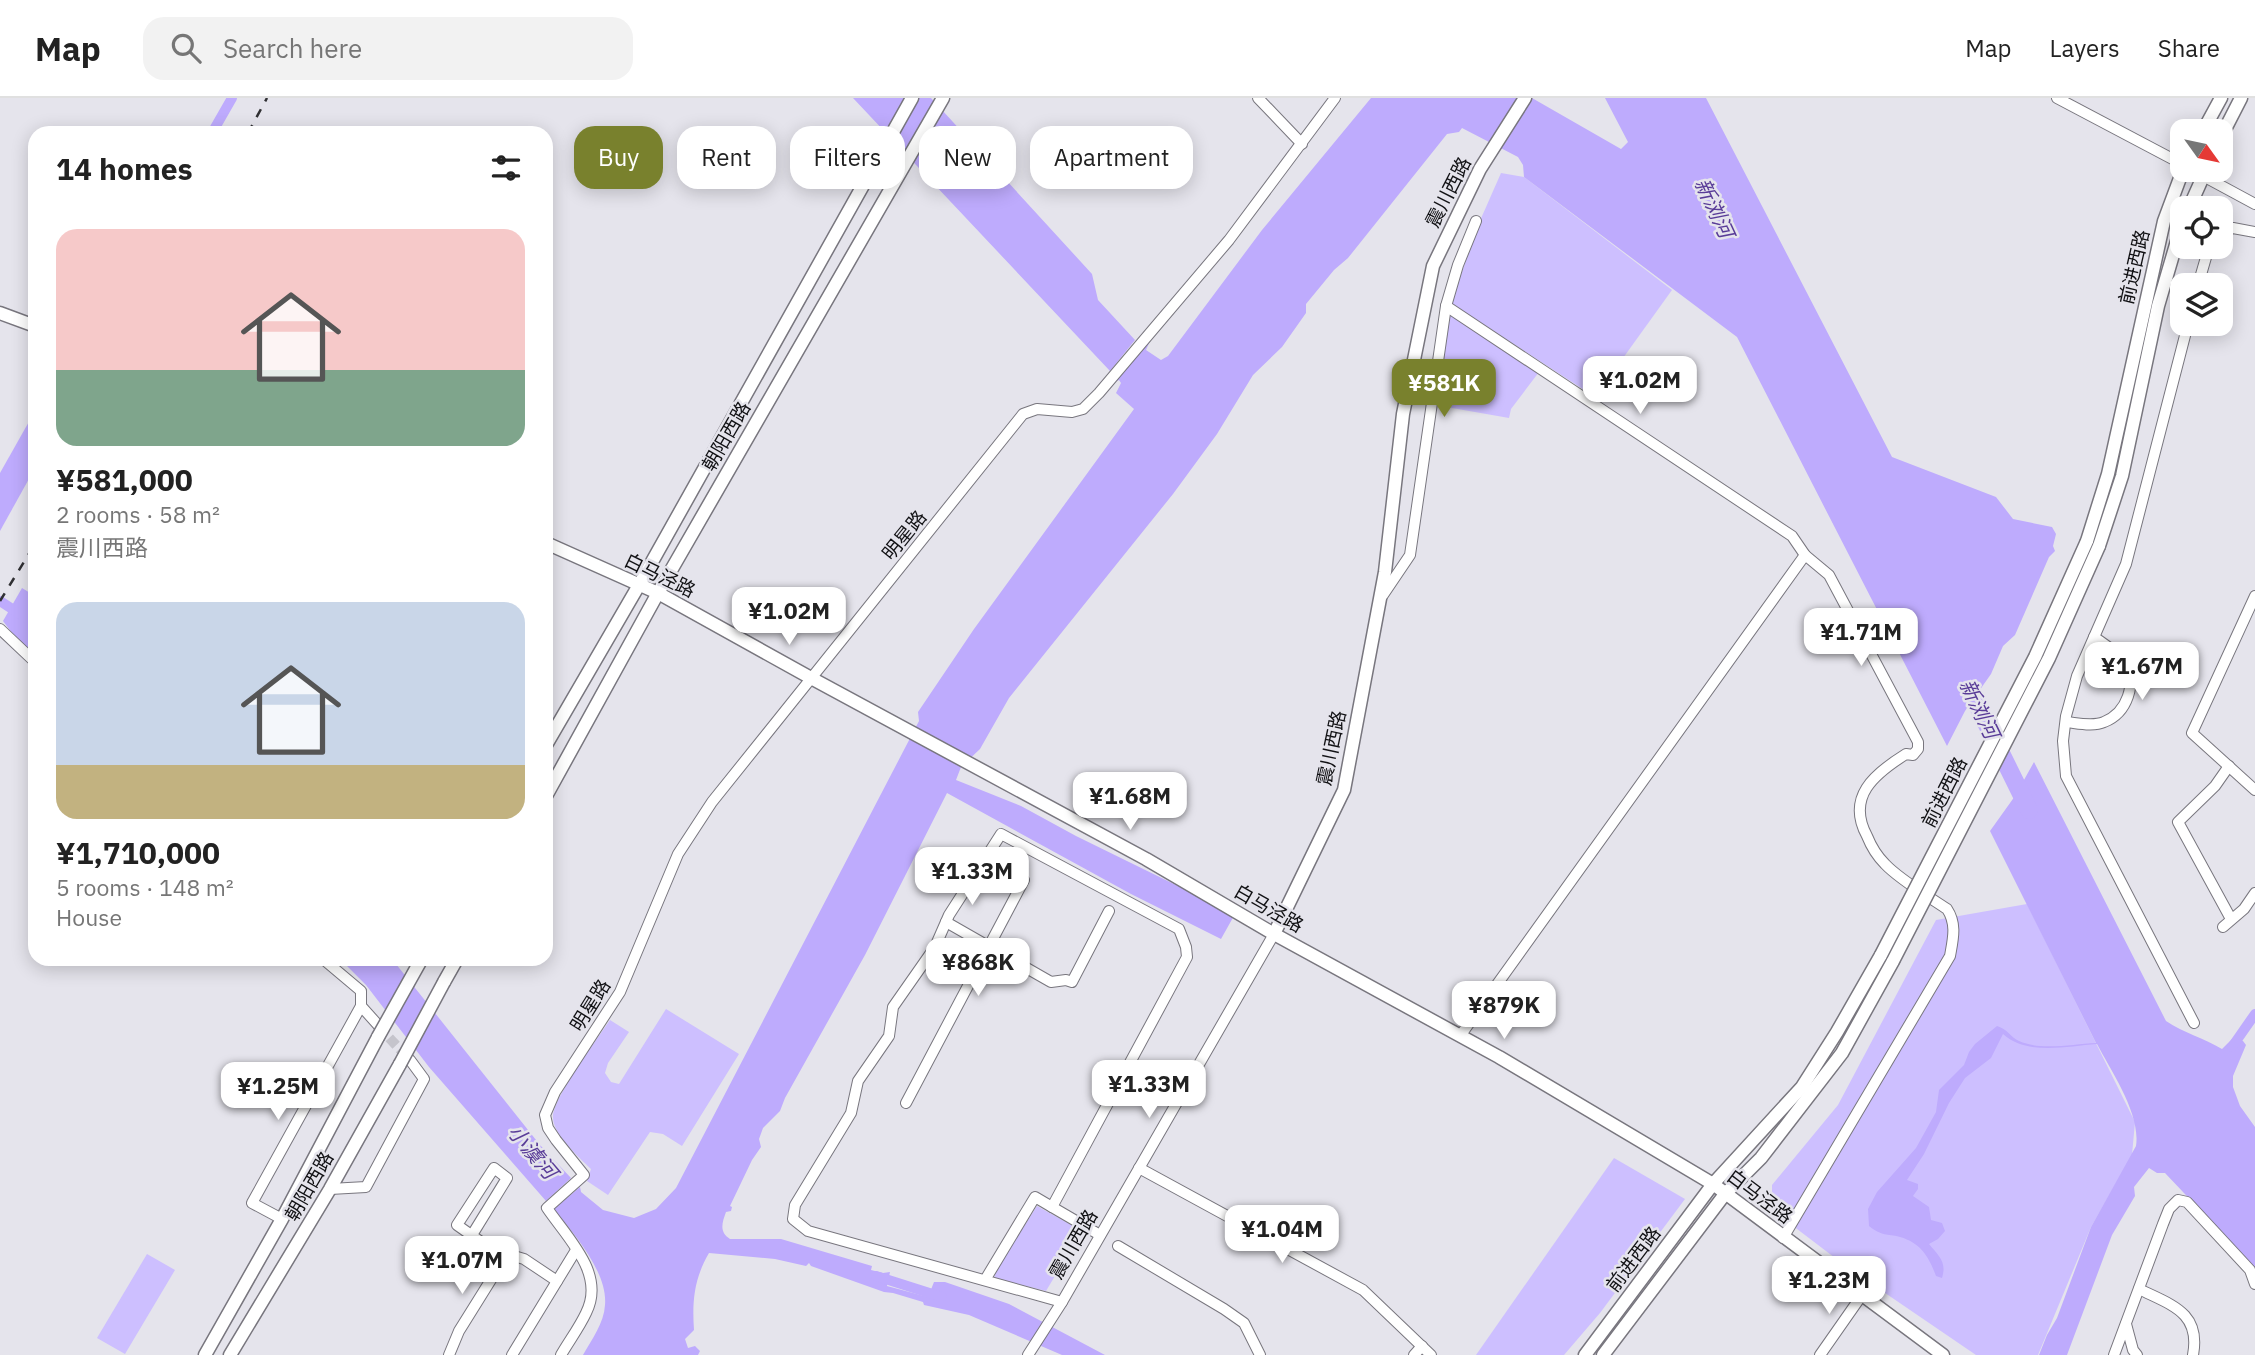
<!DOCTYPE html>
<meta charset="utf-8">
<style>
body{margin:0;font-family:"IBM Plex Sans","Noto Sans SC",sans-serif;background:#f2f2f2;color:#222;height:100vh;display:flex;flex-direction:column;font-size:26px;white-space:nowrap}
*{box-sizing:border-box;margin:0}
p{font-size:23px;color:#767676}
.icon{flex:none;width:38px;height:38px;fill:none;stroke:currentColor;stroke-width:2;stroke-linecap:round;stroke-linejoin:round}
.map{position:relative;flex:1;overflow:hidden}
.sheet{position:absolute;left:28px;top:28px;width:525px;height:840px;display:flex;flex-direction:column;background:#fff;border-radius:21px;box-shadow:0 4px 18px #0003}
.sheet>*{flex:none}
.banner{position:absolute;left:574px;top:28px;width:665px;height:63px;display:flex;gap:14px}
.needle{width:46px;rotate:123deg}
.controls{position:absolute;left:2170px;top:21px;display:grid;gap:14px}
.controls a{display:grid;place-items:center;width:63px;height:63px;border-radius:14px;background:#fff;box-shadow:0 4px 18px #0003;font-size:35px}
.price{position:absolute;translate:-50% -60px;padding:0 16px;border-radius:14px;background:#fff;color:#222;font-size:23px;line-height:46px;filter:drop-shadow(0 2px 4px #0008)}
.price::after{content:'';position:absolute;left:50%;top:42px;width:21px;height:16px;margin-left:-10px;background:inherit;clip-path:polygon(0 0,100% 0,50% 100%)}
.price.active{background:#79812d;color:#fff}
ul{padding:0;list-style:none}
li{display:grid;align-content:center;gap:14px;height:371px;padding:0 28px}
li span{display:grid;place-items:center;height:217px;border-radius:21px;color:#555}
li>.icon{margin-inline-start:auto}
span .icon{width:126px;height:126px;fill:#fffc;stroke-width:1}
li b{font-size:30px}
h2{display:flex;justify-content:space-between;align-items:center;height:84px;padding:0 28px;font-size:30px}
.pill{padding:0 24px;border-radius:21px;background:#fff;box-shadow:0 4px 18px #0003;font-size:24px;line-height:63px}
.pill.active{background:#79812d;color:#fff}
header{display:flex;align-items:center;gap:42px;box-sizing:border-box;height:98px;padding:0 35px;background:#fff;border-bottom:2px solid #e0e0e0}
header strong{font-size:33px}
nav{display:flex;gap:38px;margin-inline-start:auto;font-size:24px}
.search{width:490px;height:63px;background:#f2f2f2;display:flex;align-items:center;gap:18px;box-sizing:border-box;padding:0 24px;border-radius:21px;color:#767676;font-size:26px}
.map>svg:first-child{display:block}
.green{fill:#cdbfff}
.water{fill:#beabfd}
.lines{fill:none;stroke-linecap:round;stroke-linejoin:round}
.canal{stroke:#beabfd;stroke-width:10}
.river{stroke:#beabfd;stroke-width:18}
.minor-tunnel{stroke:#c5c4cc;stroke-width:10;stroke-dasharray:10 5;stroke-linecap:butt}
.minor-casing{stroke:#78767e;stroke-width:12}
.major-casing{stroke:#78767e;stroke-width:15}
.minor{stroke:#fff;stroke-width:10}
.major{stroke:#fff;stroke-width:12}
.rail{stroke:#303033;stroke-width:2.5;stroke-dasharray:9 9;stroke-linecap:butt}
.major-bridge-casing{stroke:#78767e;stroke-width:15;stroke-linecap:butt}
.major-bridge{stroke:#fff;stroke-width:12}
.labels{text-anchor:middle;stroke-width:5;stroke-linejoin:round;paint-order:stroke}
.street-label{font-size:19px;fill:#111114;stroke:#e5e4ec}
.water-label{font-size:21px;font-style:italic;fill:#593c98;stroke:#e5e4ec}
</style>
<header>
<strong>Map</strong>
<div class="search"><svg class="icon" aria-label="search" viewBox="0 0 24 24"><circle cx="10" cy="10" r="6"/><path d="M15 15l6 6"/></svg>Search here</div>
<nav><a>Map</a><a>Layers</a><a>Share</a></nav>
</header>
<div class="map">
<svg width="2255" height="1257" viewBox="0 0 2255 1257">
<rect width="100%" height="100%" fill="#e5e4ec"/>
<!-- green -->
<g class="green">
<polygon points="1501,75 1524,79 1672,192 1595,299 1451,205 1479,125"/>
<polygon points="1448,215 1539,274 1511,311 1509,320 1435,307"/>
<polygon points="2027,806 2135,1024 2132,1057 2091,1129 2038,1257 1976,1257 1847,1169 1772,1112 1772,1087 1838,1007 1936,822"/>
<path d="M 666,911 L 739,956 L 682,1048 L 663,1036 L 650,1034 L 608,1097 L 587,1083 L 591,1071 C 579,1059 554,1038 553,1020 C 552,1001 598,940 610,922 L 629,934 L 608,965 L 605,975 L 611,984 L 619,986 Z"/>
<polygon points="1614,1060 1685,1101 1600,1215 1564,1257 1476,1257"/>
<polygon points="1037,1108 1082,1133 1046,1193 994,1180 997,1170"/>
<polygon points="147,1156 175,1172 125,1256 97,1240"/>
</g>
<!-- water -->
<g class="water">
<polygon points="853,0 931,0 1092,176 1098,202 1135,242 1110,273"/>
<path d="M 1371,0 L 1532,0 L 1621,51 L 1628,44 L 1605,0 L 1706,0 L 1892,359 L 1996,399 L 2013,421 L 2052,429 L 2056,436 L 2053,448 L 2055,453 L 2049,459 L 2015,537 L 2003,548 L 1991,576 L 1965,613 L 1947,648 L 1737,239 L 1524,79 L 1523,67 L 1518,59 L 1462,30 L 1459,34 L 1447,36 L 1348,160 L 1334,172 L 1306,206 L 1306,215 L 1282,249 L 1253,277 L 1217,336 L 1173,396 L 1009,600 L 980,651 L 961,669 L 956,682 L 1021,708 L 1076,738 L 1235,816 L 1221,841 L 1131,796 L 947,695 L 865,857 L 785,1000 L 780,1013 L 763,1030 L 759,1041 L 761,1049 L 752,1062 L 730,1108 L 732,1109 L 731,1113 L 726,1114 C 722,1125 719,1134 730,1141 L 781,1141 L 872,1168 L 871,1172 L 883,1175 L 890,1174 L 887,1188 L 928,1199 L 934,1184 L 945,1184 L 1009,1206 L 1105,1257 L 1062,1257 L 969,1217 L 924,1207 L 923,1204 L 893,1195 L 884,1194 L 811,1168 L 809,1165 L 806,1168 L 775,1161 L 709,1155 C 694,1181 692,1203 694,1232 L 685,1241 L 688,1250 L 695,1248 L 700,1253 L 698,1257 L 583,1257 C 592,1241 604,1225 605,1207 C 608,1174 573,1135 554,1111 L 580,1089 L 581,1094 L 603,1112 L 634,1120 L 656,1111 L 676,1090 L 919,623 L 918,614 L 974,531 L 1134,311 L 1116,295 L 1121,285 L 1119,282 L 1114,284 L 1150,243 L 1146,252 L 1161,262 L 1168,258 L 1262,132 Z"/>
<polygon points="35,313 35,370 0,433 0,375"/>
<polygon points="22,490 35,498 35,556 21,547 3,523"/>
<path d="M 2034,664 L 2166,923 C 2184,935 2204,940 2222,951 L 2234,939 L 2243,943 L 2246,947 L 2233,978 L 2233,989 L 2240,1008 L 2255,1029 L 2255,1170 L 2165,1075 L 2157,1075 L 2149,1070 L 2134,1089 L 2135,1098 L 2112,1137 L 2067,1257 L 2039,1257 L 2047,1237 L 2057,1220 L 2091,1129 L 2136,1048 C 2141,1016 2111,973 2097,946 C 2067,948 2027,958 2003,936 L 1991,960 L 1965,980 L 1949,1005 L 1924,1056 L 1907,1082 L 1918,1086 L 1918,1091 L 1913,1098 L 1929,1109 L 1931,1122 L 1942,1125 L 1945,1133 L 1938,1141 L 1929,1146 C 1939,1158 1947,1164 1942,1180 L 1936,1178 C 1929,1159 1921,1145 1900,1139 C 1886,1135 1883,1139 1869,1128 L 1868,1111 L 1877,1094 L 1916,1050 L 1936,1014 L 1939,992 L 1964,967 L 1969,954 L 1975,946 L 1997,928 C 2008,931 2011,940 2019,943 C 2042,953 2072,946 2096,945 L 1990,733 L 2015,698 Z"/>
<polygon points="340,861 392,861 540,1047 571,1080 546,1103 429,969 366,887"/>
</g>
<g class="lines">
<!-- canal -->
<g class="canal">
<polyline points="212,35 232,0"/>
<polyline points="0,503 35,526"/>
<polyline points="2232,949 2255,916"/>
<polyline points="876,1178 942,1199"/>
</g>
<!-- river -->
<polyline class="river" points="1964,580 2029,712"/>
<!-- minor-tunnel -->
<polyline class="minor-tunnel" points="379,929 410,962"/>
<defs>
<g id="minor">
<polyline points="1258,0 1302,46"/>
<polyline points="2057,0 2182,66"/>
<polyline points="2192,72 2255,106"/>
<polyline points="2221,134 2233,130 2255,134"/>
<polyline points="2198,187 2209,149"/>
<polyline points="1446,208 1792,438 1805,457"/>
<polyline points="2188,226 2126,466 2077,578 2066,618 2063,643 2066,678 2194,925"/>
<polyline points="1383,497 1410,457 1446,208 1458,167 1476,123"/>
<polyline points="2255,498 2192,635 2255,692"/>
<polyline points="0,531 35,564 35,577"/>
<path d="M 2066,624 C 2077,625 2093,629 2104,624 C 2127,615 2138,585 2124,564 C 2116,553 2104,546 2094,539"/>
<polyline points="2229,668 2215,688 2178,724 2231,821"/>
<polyline points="946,824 1051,884 1066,882 1072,884 1109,813"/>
<polyline points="2223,829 2244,811 2255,795"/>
<polyline points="361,908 378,927"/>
<path d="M 1460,938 L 1805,457 L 1829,477 L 1918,644 L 1918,651 L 1913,657 L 1906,656 C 1874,676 1846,699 1867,738 C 1871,748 1877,758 1885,766 C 1900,782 1928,798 1947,811 C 1957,826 1953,841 1950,858 L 1783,1140"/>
<polyline points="906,1005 1024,782"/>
<polyline points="1139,1070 1363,1192 1431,1257"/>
<polyline points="330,1091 366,1089 424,981 410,962"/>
<polyline points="282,1121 252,1105 361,908 361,893 323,861"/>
<polyline points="472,1137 507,1080 494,1070 457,1127 491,1151 524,1161 557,1183"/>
<polyline points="1118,1148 1224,1211 1244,1225 1260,1257"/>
<polyline points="985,1182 1035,1099 1052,1109"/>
<path d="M 2139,1191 C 2171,1207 2201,1214 2193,1257"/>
<polyline points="1062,1204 808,1133 793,1121 795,1107 851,1015 858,983 889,938 893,909 935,849 949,817 1001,736 1179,831 1186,849 1187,859 1052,1109 1100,1137"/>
<polyline points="2126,1226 2133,1252 2137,1257"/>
<polyline points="449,1257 459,1233 507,1156"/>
<polyline points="512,1257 576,1152"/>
<path d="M 561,1257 C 569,1243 579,1230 586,1215 C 606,1176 568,1141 547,1110 L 584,1077 L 556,1042 L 548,1030 L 545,1017 L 555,994 L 620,894 L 678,756 L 712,704 L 1023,316 L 1037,311 L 1072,314 L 1083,311 L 1099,295 L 1229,142 L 1335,0"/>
<polyline points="1028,1257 1062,1204 1274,836"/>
<polyline points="1414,1257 1422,1248"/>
<polyline points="1820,1257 1862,1197"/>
<polyline points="2114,1257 2163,1126 2169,1111 2178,1102 2187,1104 2250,1172 2255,1186"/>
</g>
<g id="major">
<polyline points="2203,33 2221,0"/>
<polyline points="2221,39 2241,0"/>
<polyline points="2189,110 2206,72"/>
<polyline points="0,215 35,228"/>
<polyline points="2087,443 2108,376 2164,123 2183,72"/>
<polyline points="546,445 658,495 811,580 1146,761 1274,836 1499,959 1713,1086 1943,1257"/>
<polyline points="2099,448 2122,378 2158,208 2182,126"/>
<polyline points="546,647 639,487 912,0"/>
<polyline points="546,698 658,495 943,0"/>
<polyline points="1274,836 1344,692 1385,474 1403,316 1433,168 1480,71 1525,0"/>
<polyline points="444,884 457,861"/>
<polyline points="205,1257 282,1121 378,939"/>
<polyline points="230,1257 330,1091 400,966"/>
<polyline points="1585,1257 1713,1086 1802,989 1837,934 1881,857"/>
<polyline points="1603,1257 1725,1096 1761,1060 1842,955 1893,863"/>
</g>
</defs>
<!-- minor casing -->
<use href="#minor" class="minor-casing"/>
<!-- major casing -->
<use href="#major" class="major-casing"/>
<!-- minor -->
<use href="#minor" class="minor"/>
<!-- major -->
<use href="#major" class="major"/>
<!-- rail -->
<g class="rail">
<polyline points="248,35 267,0"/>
<polyline points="0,503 35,446"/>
</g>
<defs>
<g id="major-bridge">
<polyline points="1881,857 2035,559 2087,443"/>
<polyline points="1893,863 2049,560 2099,448"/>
<polyline points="378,939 421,862"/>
<polyline points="400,966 444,884"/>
</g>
</defs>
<!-- major-bridge casing -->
<use href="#major-bridge" class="major-bridge-casing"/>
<!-- major-bridge -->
<use href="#major-bridge" class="major-bridge"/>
</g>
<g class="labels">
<!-- street labels -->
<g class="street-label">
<text transform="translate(1448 94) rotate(-63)" y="7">震川西路</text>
<text transform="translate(2134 169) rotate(-77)" y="7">前进西路</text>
<text transform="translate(726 338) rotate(-60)" y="7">朝阳西路</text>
<text transform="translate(904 437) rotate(-51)" y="7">明星路</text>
<text transform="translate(660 477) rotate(26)" y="7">白马泾路</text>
<text transform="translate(1331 650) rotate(-78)" y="7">震川西路</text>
<text transform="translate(1944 694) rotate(-63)" y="7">前进西路</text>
<text transform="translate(1269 810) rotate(30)" y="7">白马泾路</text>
<text transform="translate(590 907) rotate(-58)" y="7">明星路</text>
<text transform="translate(309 1088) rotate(-60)" y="7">朝阳西路</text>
<text transform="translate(1760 1098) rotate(37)" y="7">白马泾路</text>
<text transform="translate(1073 1146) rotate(-60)" y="7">震川西路</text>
<text transform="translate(1633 1161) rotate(-53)" y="7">前进西路</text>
</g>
<!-- water labels -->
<g class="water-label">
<text transform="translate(1714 110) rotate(65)" y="7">新浏河</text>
<text transform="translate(1979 611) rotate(64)" y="7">新浏河</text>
<text transform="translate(532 1054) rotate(50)" y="7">小澞河</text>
</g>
</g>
</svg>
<div class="controls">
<a><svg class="needle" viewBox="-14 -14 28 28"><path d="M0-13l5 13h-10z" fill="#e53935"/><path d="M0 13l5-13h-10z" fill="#767676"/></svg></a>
<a><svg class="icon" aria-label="locate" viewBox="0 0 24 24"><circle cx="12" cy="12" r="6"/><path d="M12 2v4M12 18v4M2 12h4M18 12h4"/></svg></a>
<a><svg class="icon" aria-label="layers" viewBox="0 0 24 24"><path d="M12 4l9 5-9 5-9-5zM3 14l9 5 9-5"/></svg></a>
</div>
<b class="price" style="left:1640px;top:318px">¥1.02M</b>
<b class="price active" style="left:1444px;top:321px">¥581K</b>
<b class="price" style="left:789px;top:549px">¥1.02M</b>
<b class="price" style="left:1861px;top:570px">¥1.71M</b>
<b class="price" style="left:2142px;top:604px">¥1.67M</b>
<b class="price" style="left:1130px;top:734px">¥1.68M</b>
<b class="price" style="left:972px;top:809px">¥1.33M</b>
<b class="price" style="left:978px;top:900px">¥868K</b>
<b class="price" style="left:1504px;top:943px">¥879K</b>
<b class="price" style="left:1149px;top:1022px">¥1.33M</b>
<b class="price" style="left:278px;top:1024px">¥1.25M</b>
<b class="price" style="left:1282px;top:1167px">¥1.04M</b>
<b class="price" style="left:462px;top:1198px">¥1.07M</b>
<b class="price" style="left:1829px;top:1218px">¥1.23M</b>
<div class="banner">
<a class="pill active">Buy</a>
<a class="pill">Rent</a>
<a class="pill">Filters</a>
<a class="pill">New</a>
<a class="pill">Apartment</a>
</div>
<section class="sheet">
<h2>14 homes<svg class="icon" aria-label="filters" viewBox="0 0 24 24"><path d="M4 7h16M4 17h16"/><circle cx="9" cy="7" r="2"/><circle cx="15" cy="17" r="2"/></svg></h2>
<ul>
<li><span style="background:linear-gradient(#f6c9c9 65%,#7fa58c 0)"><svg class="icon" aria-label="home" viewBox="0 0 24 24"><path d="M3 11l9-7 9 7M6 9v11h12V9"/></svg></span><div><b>¥581,000</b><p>2 rooms · 58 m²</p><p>震川西路</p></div></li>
<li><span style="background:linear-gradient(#c9d6e8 75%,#c2b280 0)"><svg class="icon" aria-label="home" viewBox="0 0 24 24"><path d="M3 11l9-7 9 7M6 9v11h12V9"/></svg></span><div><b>¥1,710,000</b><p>5 rooms · 148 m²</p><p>House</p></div></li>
</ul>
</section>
</div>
